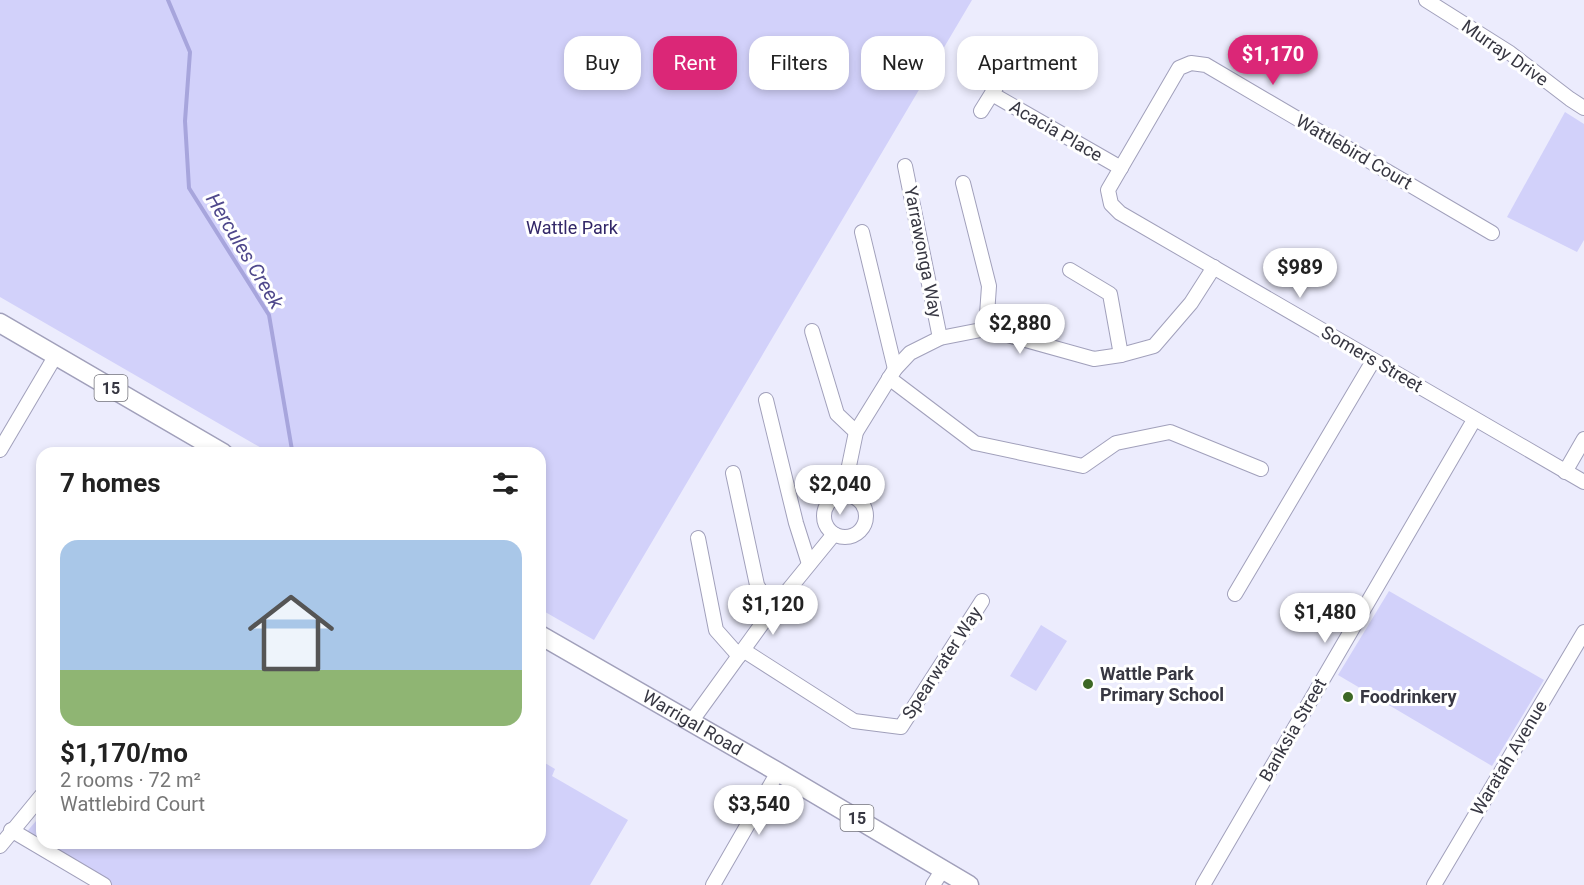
<!DOCTYPE html>
<meta charset="utf-8">
<style>
body{margin:0;font-family:Roboto,sans-serif;background:#f6f6f6;color:#222;height:100vh;display:flex;flex-direction:column;font-size:22px;white-space:nowrap}
*{box-sizing:border-box;margin:0}
p{font-size:20px;color:#767676}
.icon{flex:none;width:33px;height:33px;fill:none;stroke:currentColor;stroke-width:2;stroke-linecap:round;stroke-linejoin:round}
.map{position:relative;flex:1;overflow:hidden}
.sheet{position:absolute;left:36px;top:447px;width:510px;height:402px;display:flex;flex-direction:column;background:#fff;border-radius:18px;box-shadow:0 3px 9px #0003}
.sheet>*{flex:none}
.banner{position:absolute;left:564px;top:36px;width:570px;height:54px;display:flex;gap:12px}
.price{position:absolute;translate:-50% -51px;padding:0 14px;border-radius:21px;background:#fff;color:#222;font-size:20px;line-height:39px;filter:drop-shadow(0 2px 3px #0008)}
.price::after{content:'';position:absolute;left:50%;top:36px;width:18px;height:14px;margin-left:-9px;background:inherit;clip-path:polygon(0 0,100% 0,50% 100%)}
.price.current{background:#db2777;color:#fff}
ul{padding:0;list-style:none}
li{display:grid;align-content:center;gap:12px;height:318px;padding:0 24px}
li+li{border-top:2px solid #e0e0e0}
li span{display:grid;place-items:center;height:186px;border-radius:18px;color:#555}
li>.icon{margin-inline-start:auto}
span .icon{width:108px;height:108px;fill:#fffc;stroke-width:1}
li b{font-size:26px}
h2{display:flex;justify-content:space-between;align-items:center;height:72px;padding:0 24px;font-size:26px}
.pill{padding:0 21px;border-radius:18px;background:#fff;box-shadow:0 3px 9px #0003;font-size:21px;line-height:54px}
.pill.current{background:#db2777;color:#fff}
.map>svg:first-child{display:block}
.green{fill:#d2d1fa}
.lines{fill:none;stroke-linecap:round;stroke-linejoin:round}
.stream{stroke:#a7a5dc;stroke-width:4}
.minor-casing{stroke:#a1a0bb;stroke-width:16}
.major-casing{stroke:#a1a0bb;stroke-width:21}
.minor{stroke:#fff;stroke-width:14}
.major{stroke:#fff;stroke-width:18}
.poi-dot{fill:#3d6825;stroke:#fff;stroke-width:2}
.labels{text-anchor:middle;stroke-width:6;stroke-linejoin:round;paint-order:stroke}
.shield{fill:#fff;stroke:#73737b;stroke-width:1.5}
.shield-label{font-size:16px;font-weight:bold;fill:#373742}
.street-label{font-size:18px;fill:#373742;stroke:#fff}
.park-label{font-size:18px;fill:#322768;stroke:#fff}
.poi-label{font-size:18px;font-weight:bold;fill:#373742;stroke:#fff;text-anchor:start}
.water-label{font-size:20px;font-style:italic;fill:#4f488c;stroke:#fff}
</style>
<div class="map">
<svg width="1584" height="885" viewBox="0 0 1584 885">
<rect width="100%" height="100%" fill="#ececfd"/>
<!-- green -->
<g class="green">
<polygon points="0,0 972,0 594,640 540,609 540,453 270,453 0,297"/>
<polygon points="1565,112 1584,124 1584,240 1577,252 1507,217"/>
<polygon points="1389,591 1544,680 1492,766 1338,675"/>
<polygon points="1041,625 1067,641 1036,691 1010,676"/>
<polygon points="540,760 555,769 552,776 628,820 590,885 112,885 24,835 42,814 42,843 540,843"/>
</g>
<g class="lines">
<!-- stream -->
<polyline class="stream" points="168,0 190,52 185,121 189,188 269,315 292,450"/>
<defs>
<g id="minor">
<polyline points="1426,0 1510,53 1570,99 1584,108"/>
<polyline points="992,94 1121,168"/>
<polyline points="981,111 1009,66"/>
<polyline points="905,166 940,338"/>
<polyline points="963,183 989,286 986,329"/>
<polyline points="862,232 895,369"/>
<polyline points="1492,233 1206,65 1191,63 1179,68 1108,190 1111,204 1120,213 1584,482"/>
<polyline points="1070,270 1110,294 1121,355"/>
<polyline points="812,331 837,414 856,432"/>
<polyline points="889,378 975,443 1083,466 1116,443 1170,432 1261,469"/>
<polyline points="766,400 796,523 809,564"/>
<polyline points="0,450 56,355"/>
<polyline points="1565,472 1584,439"/>
<polyline points="733,473 757,585 772,610"/>
<polyline points="843,495 856,432 895,369 910,353 940,338 986,329 1094,359 1121,355 1154,346 1191,303 1214,267"/>
<circle cx="845" cy="516" r="21"/>
<polyline points="698,538 716,630 739,656"/>
<polyline points="1235,594 1373,361"/>
<polyline points="743,650 854,721 901,727 982,601"/>
<polyline points="691,722 772,610 834,534"/>
<polyline points="11,830 104,885"/>
<polyline points="0,846 42,795"/>
<polyline points="713,885 778,772"/>
<polyline points="933,885 943,869"/>
<polyline points="1203,885 1474,420"/>
<polyline points="1434,885 1584,632"/>
</g>
<g id="major">
<polyline points="0,323 223,453"/>
<path id="s1" d="M 540,635 L 778,772 L 969,885"/>
</g>
</defs>
<!-- minor casing -->
<use href="#minor" class="minor-casing"/>
<!-- major casing -->
<use href="#major" class="major-casing"/>
<!-- minor -->
<use href="#minor" class="minor"/>
<!-- major -->
<use href="#major" class="major"/>
</g>
<!-- markers -->
<g class="poi-dot">
<circle cx="1088" cy="684" r="6"/>
<circle cx="1348" cy="697" r="6"/>
</g>
<g class="labels">
<!-- shield labels -->
<g class="shield">
<rect x="94.5" y="375" width="33" height="26" rx="4.5"/>
<rect x="840.5" y="805" width="33" height="26" rx="4.5"/>
</g>
<g class="shield-label">
<text x="111" y="394">15</text>
<text x="857" y="824">15</text>
</g>
<!-- street labels -->
<g class="street-label">
<text transform="translate(1505 53) rotate(35)" y="6">Murray Drive</text>
<text transform="translate(1056 131) rotate(30)" y="6">Acacia Place</text>
<text transform="translate(1354 152) rotate(30)" y="6">Wattlebird Court</text>
<text transform="translate(923 252) rotate(79)" y="6">Yarrawonga Way</text>
<text transform="translate(1372 359) rotate(30)" y="6">Somers Street</text>
<text transform="translate(942 663) rotate(-57)" y="6">Spearwater Way</text>
<text dy="6" stroke="none"><textPath href="#s1" startOffset="176">Warrigal Road</textPath></text>
<text transform="translate(1293 730) rotate(-60)" y="6">Banksia Street</text>
<text transform="translate(1509 758) rotate(-59)" y="6">Waratah Avenue</text>
</g>
<!-- park labels -->
<g class="park-label">
<text x="572" y="234">Wattle Park</text>
</g>
<!-- poi labels -->
<g class="poi-label">
<text x="1100" y="680">Wattle Park<tspan x="1100" dy="21">Primary School</tspan></text>
<text x="1360" y="703">Foodrinkery</text>
</g>
<!-- water labels -->
<g class="water-label">
<text transform="translate(245 251) rotate(59)" y="7">Hercules Creek</text>
</g>
</g>
</svg>
<b class="price current" style="left:1273px;top:86px">$1,170</b>
<b class="price" style="left:1300px;top:299px">$989</b>
<b class="price" style="left:1020px;top:355px">$2,880</b>
<b class="price" style="left:840px;top:516px">$2,040</b>
<b class="price" style="left:773px;top:636px">$1,120</b>
<b class="price" style="left:1325px;top:644px">$1,480</b>
<b class="price" style="left:759px;top:836px">$3,540</b>
<div class="banner">
<a class="pill">Buy</a>
<a class="pill current">Rent</a>
<a class="pill">Filters</a>
<a class="pill">New</a>
<a class="pill">Apartment</a>
</div>
<section class="sheet">
<h2>7 homes<svg class="icon" aria-label="filters" viewBox="0 0 24 24"><path d="M4 7h16M4 17h16"/><circle cx="9" cy="7" r="2"/><circle cx="15" cy="17" r="2"/></svg></h2>
<ul>
<li><span style="background:linear-gradient(#a9c7e8 70%,#8fb573 0)"><svg class="icon" aria-label="home" viewBox="0 0 24 24"><path d="M3 11l9-7 9 7M6 9v11h12V9"/></svg></span><div><b>$1,170/mo</b><p>2 rooms · 72 m²</p><p>Wattlebird Court</p></div></li>
</ul>
</section>
</div>
